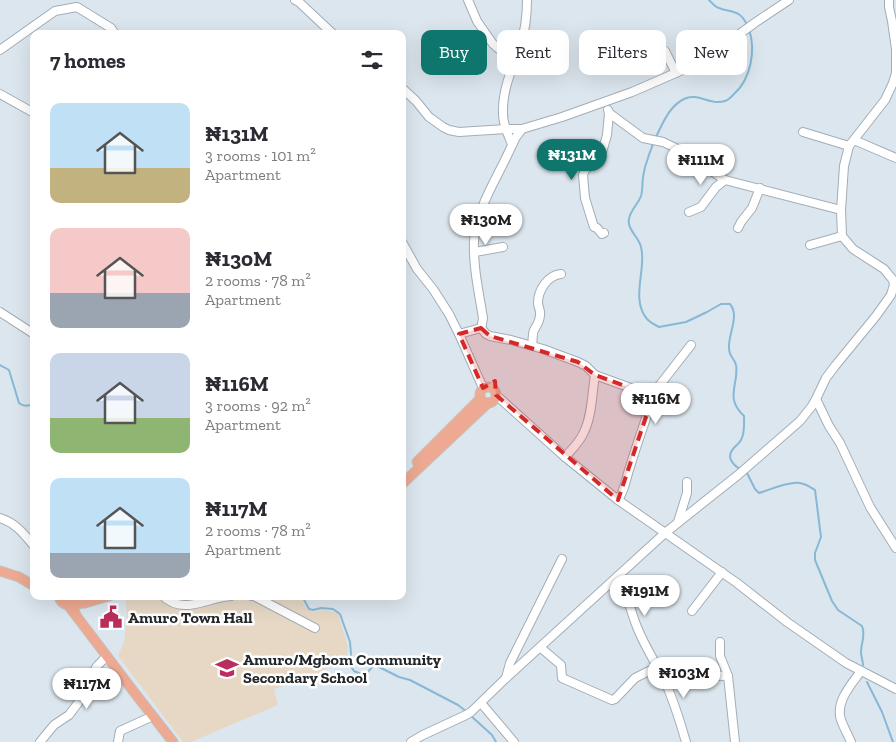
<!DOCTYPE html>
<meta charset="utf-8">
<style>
body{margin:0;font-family:"Zilla Slab",serif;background:#f2f2f3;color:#2b2b33;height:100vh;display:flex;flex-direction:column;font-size:19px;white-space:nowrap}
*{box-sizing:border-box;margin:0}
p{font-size:16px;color:#7c7c81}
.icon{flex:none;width:28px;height:28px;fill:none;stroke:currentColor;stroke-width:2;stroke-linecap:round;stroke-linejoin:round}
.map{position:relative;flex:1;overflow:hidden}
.drawer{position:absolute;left:30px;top:30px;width:376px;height:570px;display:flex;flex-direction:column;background:#fff;border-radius:10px;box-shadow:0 5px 20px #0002}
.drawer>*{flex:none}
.banner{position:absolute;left:421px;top:30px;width:399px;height:45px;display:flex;gap:10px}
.price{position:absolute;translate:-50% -42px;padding:0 11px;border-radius:18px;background:#fff;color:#222;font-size:16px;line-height:32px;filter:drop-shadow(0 1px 2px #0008)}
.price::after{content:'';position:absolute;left:50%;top:30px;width:15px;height:11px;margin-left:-8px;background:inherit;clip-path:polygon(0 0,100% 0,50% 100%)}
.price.selected{background:#0f766e;color:#fff}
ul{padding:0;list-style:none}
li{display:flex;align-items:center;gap:15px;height:125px;padding:0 20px}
li span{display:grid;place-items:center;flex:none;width:140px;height:100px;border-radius:10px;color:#555}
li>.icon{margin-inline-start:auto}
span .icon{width:60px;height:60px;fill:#fffc;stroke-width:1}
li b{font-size:21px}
h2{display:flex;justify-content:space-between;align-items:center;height:60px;padding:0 20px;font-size:21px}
.tag{padding:0 18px;border-radius:10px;background:#fff;box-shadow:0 5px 20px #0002;font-size:18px;line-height:45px}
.tag.selected{background:#0f766e;color:#fff}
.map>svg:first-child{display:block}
.education{fill:#e7d8c5}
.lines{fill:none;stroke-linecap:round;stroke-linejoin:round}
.stream{stroke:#87b8d6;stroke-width:2}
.minor-casing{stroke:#a4adb5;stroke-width:10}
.major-casing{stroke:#c2c3c3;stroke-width:11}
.minor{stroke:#fff;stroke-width:8}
.major{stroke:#eda991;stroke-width:9}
.marked{fill:#d62828;fill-opacity:0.2;stroke:#d62828;stroke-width:4;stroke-dasharray:10 6;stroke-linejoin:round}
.labels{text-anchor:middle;stroke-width:5;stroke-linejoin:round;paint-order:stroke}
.poi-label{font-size:16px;font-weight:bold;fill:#24272a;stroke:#fff;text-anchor:start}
</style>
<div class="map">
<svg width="896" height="742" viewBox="0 0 896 742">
<rect width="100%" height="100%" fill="#dce6ee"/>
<!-- education -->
<polygon class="education" points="125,596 300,596 306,608 310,611 314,612 322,610 332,611 338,614 345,636 348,647 347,657 307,679 274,689 278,705 191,742 183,742 118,656 124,642 127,616"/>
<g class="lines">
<!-- stream -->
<g class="stream">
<path d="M 709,0 C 712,3 715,7 719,8 C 731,13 740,9 747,25"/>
<path d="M 655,139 C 662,125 669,106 684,99 C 698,92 710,106 725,101 C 729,100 732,96 734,94 C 751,79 756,50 749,29"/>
<path d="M 653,143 C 652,149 649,153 648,158 C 646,163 644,170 643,177 C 642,183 643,190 641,196 C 638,204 630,211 629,219 C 627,230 639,237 641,247 C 647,268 630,299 647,319 C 650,322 655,325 659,327 L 686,322 L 707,312 L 721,304 L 730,304 C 740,316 728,334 729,348 C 729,357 735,359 736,365 C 737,368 736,374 736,377 C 733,394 730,403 744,416 C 744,424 745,433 741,440 C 739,444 735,446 733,449 C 726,457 733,465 740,469"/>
<path d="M 0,365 L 9,370 L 19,403 C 24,407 28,406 34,404"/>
<path d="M 747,473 L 755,489 L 759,493 C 769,490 789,481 800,483 C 806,484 810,487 815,490 L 821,537 L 815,553 L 815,560 L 832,601 L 838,610 L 862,626 C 866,636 861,642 861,652 C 861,656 863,661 863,665"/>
<polyline points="302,596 309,609 313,610 321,608 333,609 340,614 350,642 351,654 350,665 354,671 361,674 367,673 373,666 377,666 399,677 410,680 458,705 467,712"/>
<polyline points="867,682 882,712 893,742"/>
<polyline points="470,715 492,735 496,742"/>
</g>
<defs>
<g id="minor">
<polyline points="295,0 299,2 333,34"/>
<polyline points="468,0 477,21 493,44 514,62"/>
<polyline points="0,50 55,11 77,7 111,28 115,34"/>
<polyline points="665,51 676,73"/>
<polyline points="402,88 416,101 429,117 443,127 449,130 459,132 506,129 522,129 562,117 632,92 701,62 756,22 789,0"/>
<polyline points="0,94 34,113"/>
<polyline points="609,113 643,138 663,142 680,150 725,180 841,210"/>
<polyline points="803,132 849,146"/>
<polyline points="854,140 896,158"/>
<path d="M 512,144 C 508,135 503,125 503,114 C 502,90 512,69 520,46 C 525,32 527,16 527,0"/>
<polyline points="689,212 701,207 716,187 725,180"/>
<polyline points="738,228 741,222 752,208 760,188"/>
<polyline points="604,233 602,234 597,228 594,227 593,224 585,198 583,175 585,170 592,164 603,149 607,135 609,113 608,110"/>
<polyline points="402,242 417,269 433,289 449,314 459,334 483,388"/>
<polyline points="810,245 842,236"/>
<polyline points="475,252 503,247"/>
<polyline points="0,312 34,334"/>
<polyline points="481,328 486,334 490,336 511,340 543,349 578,362 586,366 595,375 653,396"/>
<path d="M 459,334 L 481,328 L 482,324 L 483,318 C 479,293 473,267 474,241 C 476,213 492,186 504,162 C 508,154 512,145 516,137 L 522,129"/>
<path d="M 532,346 C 533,341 532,335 534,330 C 537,325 540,321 540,315 C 541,311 538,307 538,303 C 538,290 548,275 561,274"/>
<polyline points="496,395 565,457 618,500 737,583 787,622 846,663 896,689"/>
<polyline points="816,399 829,426 840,443 870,507 896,548"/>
<path d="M 565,457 C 572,449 580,442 584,432 C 592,416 592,393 595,375"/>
<path d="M 618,500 C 625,490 626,478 630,467 C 637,443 646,420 653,396 L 659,386 L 691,345"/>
<path d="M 0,518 C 16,523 24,534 34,546"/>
<polyline points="678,522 687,493 687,482"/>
<path d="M 618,576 C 627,592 630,610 637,627 C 644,645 655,662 664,679 C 673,699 680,721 686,742"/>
<path d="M 163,596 C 184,616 208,597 231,596"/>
<polyline points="251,596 254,596 315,628"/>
<polyline points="692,611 722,572"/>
<polyline points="720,642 720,656 728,676 735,742"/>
<polyline points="541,648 561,665 562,678 612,700 615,699 635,678 657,667"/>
<polyline points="506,678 510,663 562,559"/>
<polyline points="663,679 689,675 728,676"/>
<polyline points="481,703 514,742"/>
<polyline points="40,742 54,725 69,715 78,703 91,676 97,666 107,656"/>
<polyline points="118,742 120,731 153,716"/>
<polyline points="411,742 423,735 466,715 471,712 506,678 665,533 738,475 800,421 812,406 816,399 826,378 835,366 876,316 891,295 894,285 893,280 884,269 853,249 842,236 841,210 844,166 849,146 885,100 893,83 896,73 896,49 892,21 889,7 889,0"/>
<path d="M 851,742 C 848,735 844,728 841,720 C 835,702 851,685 861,671"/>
</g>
<g id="major">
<circle cx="488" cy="395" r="8"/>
<polyline points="417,462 480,399"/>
<polyline points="402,484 488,403"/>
<polyline points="0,571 19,577 34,586"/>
<path d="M 59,596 C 60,602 65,605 70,605 L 76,601 L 77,596"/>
<polyline points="68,605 134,692 173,742"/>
<polyline points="75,613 74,604 85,603 109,596"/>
</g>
</defs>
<!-- minor casing -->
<use href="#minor" class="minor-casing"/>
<!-- major casing -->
<use href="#major" class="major-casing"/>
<!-- minor -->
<use href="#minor" class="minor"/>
<!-- major -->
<use href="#major" class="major"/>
</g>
<!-- marked area -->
<path class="marked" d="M 481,328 L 490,336 L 578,362 L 595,375 L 653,396 L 618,500 L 496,395 L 495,381 L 483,388 L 459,334 Z"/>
<!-- icons -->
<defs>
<symbol id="civic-bare" viewBox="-9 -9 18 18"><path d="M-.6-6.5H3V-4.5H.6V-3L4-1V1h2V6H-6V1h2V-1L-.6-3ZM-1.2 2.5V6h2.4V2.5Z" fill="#bb2d5c" stroke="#fff" stroke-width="2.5" paint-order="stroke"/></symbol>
<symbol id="school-bare" viewBox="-9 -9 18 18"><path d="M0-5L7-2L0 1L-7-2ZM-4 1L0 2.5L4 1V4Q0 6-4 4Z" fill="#bb2d5c" stroke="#fff" stroke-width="2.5" paint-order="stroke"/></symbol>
</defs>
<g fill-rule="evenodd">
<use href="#civic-bare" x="95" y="601" width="32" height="32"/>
<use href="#school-bare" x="211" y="652" width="32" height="32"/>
</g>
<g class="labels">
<!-- poi labels -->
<g class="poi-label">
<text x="128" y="623">Amuro Town Hall</text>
<text x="243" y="665">Amuro/Mgbom Community<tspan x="243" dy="18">Secondary School</tspan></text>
</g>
</g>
</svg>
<b class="price selected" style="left:572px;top:181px">₦131M</b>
<b class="price" style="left:701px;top:186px">₦111M</b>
<b class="price" style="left:486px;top:246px">₦130M</b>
<b class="price" style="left:656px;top:425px">₦116M</b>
<b class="price" style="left:645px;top:617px">₦191M</b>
<b class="price" style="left:684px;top:699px">₦103M</b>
<b class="price" style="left:87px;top:710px">₦117M</b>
<div class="banner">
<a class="tag selected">Buy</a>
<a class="tag">Rent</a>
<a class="tag">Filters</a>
<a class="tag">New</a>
</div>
<section class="drawer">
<h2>7 homes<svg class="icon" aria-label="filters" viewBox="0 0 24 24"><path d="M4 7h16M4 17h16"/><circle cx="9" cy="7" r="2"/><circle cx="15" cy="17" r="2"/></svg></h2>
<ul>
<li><span style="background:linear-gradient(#bfe0f5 65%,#c2b280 0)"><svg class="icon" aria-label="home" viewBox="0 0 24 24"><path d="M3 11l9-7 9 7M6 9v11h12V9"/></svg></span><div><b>₦131M</b><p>3 rooms · 101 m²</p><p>Apartment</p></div></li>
<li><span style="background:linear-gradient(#f6c9c9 65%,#9aa5b1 0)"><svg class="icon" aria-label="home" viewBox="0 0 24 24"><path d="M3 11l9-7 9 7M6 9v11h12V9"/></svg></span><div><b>₦130M</b><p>2 rooms · 78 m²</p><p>Apartment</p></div></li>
<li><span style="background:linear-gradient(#c9d6e8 65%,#8fb573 0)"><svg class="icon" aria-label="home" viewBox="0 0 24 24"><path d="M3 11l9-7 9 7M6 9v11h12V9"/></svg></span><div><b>₦116M</b><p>3 rooms · 92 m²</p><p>Apartment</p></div></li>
<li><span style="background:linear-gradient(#bfe0f5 75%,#9aa5b1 0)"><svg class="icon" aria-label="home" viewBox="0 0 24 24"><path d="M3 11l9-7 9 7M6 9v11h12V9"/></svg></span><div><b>₦117M</b><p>2 rooms · 78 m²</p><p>Apartment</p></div></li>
</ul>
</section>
</div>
